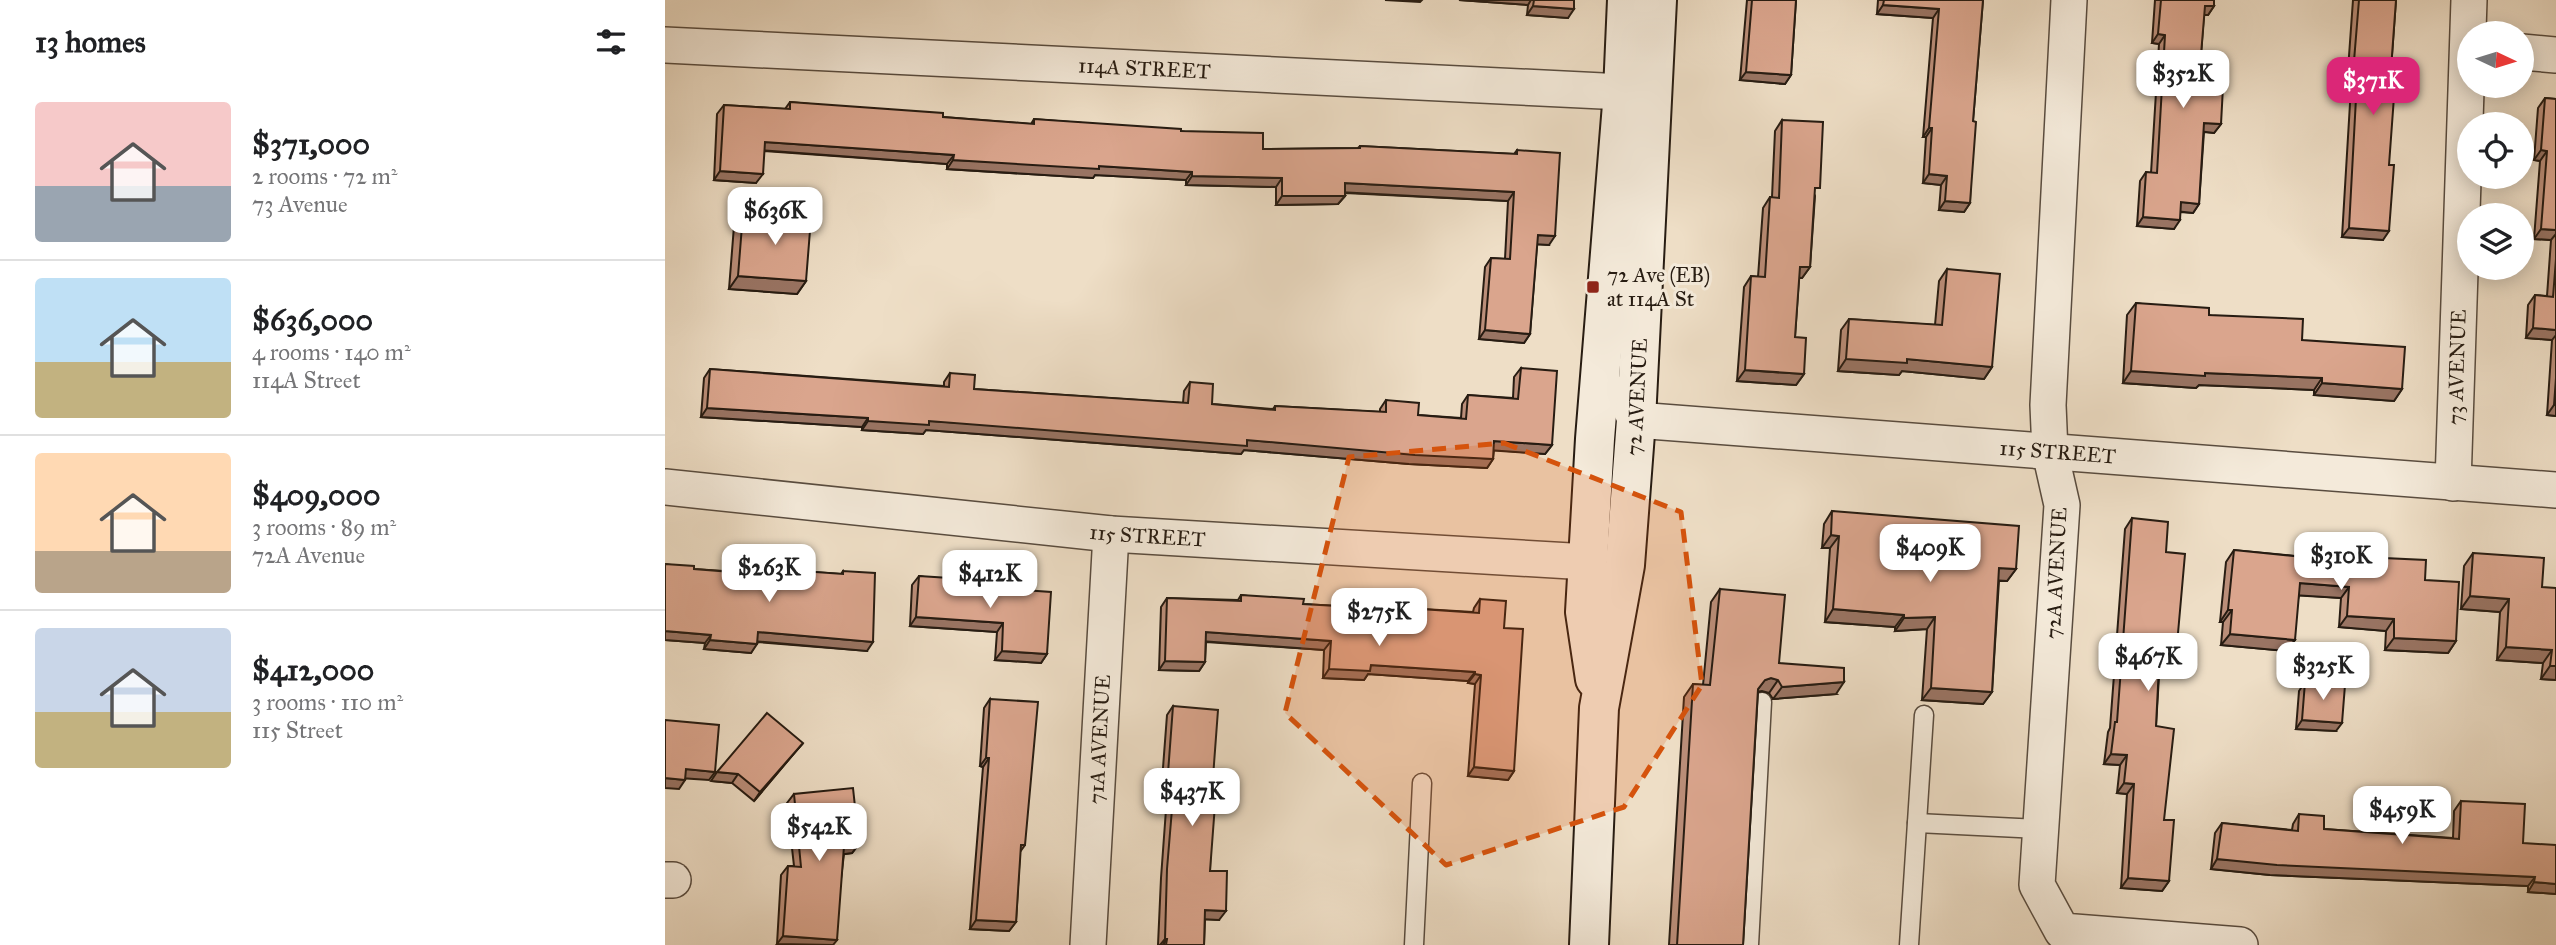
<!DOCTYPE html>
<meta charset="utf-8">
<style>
body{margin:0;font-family:"IM FELL Great Primer",serif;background:#f2f2f2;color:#202124;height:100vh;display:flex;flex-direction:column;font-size:26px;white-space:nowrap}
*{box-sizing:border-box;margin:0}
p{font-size:23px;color:#757577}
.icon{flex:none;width:38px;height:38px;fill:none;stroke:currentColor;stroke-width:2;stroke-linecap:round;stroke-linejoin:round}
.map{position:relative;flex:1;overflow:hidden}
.sheet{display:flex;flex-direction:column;background:#fff;width:665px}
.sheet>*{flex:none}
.needle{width:46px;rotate:94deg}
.buttons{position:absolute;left:1792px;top:21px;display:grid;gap:14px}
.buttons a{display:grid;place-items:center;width:77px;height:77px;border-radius:50%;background:#fff;box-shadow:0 4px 18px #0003;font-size:35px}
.price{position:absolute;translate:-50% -60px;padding:0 16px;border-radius:14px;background:#fff;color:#222;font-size:23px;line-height:46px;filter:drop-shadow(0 2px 4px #0008)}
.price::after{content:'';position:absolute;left:50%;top:42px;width:21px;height:16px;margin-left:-10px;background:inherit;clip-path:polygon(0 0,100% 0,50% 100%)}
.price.active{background:#db2777;color:#fff}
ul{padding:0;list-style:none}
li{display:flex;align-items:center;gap:21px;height:175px;padding:0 35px}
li+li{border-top:2px solid #e0e0e0}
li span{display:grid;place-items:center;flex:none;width:196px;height:140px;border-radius:7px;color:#555}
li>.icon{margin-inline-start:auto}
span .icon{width:84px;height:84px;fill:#fffc;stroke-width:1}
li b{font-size:30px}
h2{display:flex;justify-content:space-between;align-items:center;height:84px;padding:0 35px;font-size:30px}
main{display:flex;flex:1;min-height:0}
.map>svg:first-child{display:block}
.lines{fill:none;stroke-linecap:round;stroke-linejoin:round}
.service-casing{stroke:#594c3f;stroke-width:21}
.minor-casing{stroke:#594c3f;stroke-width:38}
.secondary-casing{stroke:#271c12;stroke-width:42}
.service{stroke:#f4eada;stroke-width:18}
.minor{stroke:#f4eada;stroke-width:35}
.secondary{stroke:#f4eada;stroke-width:38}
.wall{fill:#bb8e79;stroke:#271c12;stroke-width:2}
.shaded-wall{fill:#997463;stroke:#271c12;stroke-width:2}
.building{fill:#daa58d;stroke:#271c12;stroke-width:2}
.marked{fill:#d5530d;fill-opacity:0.2;stroke:#d5530d;stroke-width:5;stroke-dasharray:14 9;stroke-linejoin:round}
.poi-dot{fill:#8f2418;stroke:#f4eada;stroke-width:2.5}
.labels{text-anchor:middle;stroke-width:6;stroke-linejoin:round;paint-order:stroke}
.street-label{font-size:21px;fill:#271c12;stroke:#f4eada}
.poi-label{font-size:21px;fill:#271c12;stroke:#f4eada;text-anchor:start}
</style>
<main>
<section class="sheet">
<h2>13 homes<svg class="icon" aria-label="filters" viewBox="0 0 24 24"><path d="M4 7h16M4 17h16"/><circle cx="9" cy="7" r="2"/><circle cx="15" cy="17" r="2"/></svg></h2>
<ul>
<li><span style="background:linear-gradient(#f6c9c9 60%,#9aa5b1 0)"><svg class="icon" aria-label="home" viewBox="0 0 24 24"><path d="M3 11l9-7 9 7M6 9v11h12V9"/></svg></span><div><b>$371,000</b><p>2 rooms · 72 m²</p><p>73 Avenue</p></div></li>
<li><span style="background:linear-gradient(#bfe0f5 60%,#c2b280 0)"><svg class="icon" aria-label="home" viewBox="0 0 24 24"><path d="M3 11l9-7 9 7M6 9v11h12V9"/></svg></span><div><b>$636,000</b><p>4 rooms · 140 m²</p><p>114A Street</p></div></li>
<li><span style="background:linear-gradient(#ffd9b3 70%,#b9a48a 0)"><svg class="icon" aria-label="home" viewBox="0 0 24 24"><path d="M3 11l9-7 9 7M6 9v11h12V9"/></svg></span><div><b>$409,000</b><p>3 rooms · 89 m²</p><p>72A Avenue</p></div></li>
<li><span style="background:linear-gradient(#c9d6e8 60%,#c2b280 0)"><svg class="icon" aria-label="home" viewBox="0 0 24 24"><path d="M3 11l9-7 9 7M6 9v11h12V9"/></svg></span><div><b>$412,000</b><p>3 rooms · 110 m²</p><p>115 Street</p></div></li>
</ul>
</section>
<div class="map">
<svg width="1891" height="945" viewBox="0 0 1891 945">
<rect width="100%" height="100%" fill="#eedec6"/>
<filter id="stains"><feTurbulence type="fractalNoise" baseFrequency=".00286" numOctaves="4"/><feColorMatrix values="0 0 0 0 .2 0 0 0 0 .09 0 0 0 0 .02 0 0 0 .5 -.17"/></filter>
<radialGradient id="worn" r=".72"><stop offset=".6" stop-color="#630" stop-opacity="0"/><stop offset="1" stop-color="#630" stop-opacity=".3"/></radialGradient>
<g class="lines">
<defs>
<g id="service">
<polyline points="1252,823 1376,829"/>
<polyline points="749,945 757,783"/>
<polyline points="1084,945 1097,702"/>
<polyline points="1244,945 1259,715"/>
</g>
<g id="minor">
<polyline points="1404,0 1383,405 1385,452 1397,505 1372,885 1397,931 1575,945"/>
<path id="s1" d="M 0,45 L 958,92"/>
<polyline points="1857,52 1891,55"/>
<path id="s2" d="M 958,394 L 971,420 L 1891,490"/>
<path id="s3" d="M 1788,483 L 1804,0"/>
<path id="s4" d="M 0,487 L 446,534 L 923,562"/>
<polyline points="0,880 8,880"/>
<path id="s5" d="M 423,945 L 446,534"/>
</g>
<g id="secondary">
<polyline points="930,679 920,612 930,439 958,92 962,0"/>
<path id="s6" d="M 924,945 L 934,708 L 960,565 L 971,420 L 992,0"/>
</g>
</defs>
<!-- service casing -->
<use href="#service" class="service-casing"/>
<!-- minor casing -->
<use href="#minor" class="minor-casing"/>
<!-- secondary casing -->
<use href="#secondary" class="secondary-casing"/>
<!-- service -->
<use href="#service" class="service"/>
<!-- minor -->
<use href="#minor" class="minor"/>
<!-- secondary -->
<use href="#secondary" class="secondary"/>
</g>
<!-- wall -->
<g class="wall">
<polygon points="794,0 909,0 903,18 862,15 863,5"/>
<polygon points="1082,0 1131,0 1126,75 1120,84 1075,80"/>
<polygon points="1213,0 1318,0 1308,121 1305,203 1299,212 1274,210 1276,185 1258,183 1261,137 1258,137 1268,18 1212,14"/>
<polygon points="1490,0 1549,0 1549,6 1543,15 1539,15 1535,67 1556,124 1549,133 1539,132 1534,204 1528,213 1515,212 1509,229 1472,226 1475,181 1481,172 1486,173 1494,44 1487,43"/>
<polygon points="1688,0 1731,0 1725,83 1718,240 1677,237 1687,70 1683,70"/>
<polygon points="1880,98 1891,99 1891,416 1882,415 1887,340 1861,338 1863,305 1870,295 1882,296 1886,240 1869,239 1875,161 1869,160 1873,108"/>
<polygon points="125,102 278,117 366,124 369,119 516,131 598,149 693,148 695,146 849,154 852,150 884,245 872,244 865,334 859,343 814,339 820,267 826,258 840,259 843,201 680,193 680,196 673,204 611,205 611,187 521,185 521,180 430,175 428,178 282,169 282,164 99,151 91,183 49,180 52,114 59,105 120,109"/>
<polygon points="1117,120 1150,196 1145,267 1137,278 1134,278 1130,337 1139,374 1131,385 1072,381 1079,287 1086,276 1093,277 1098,208 1105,197 1107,197 1110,131"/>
<polygon points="78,213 141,281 132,294 64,289 69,226"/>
<polygon points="1282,269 1327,367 1319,379 1237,371 1234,375 1173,371 1176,330 1184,319 1270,325 1274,281"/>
<polygon points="1471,303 1544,315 1637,340 1737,389 1729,401 1649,395 1649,390 1534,385 1531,388 1458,383 1462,315"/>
<polygon points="856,368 887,445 880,454 829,450 828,459 822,468 744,464 579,450 576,454 261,430 258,434 197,430 197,427 36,417 39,378 45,369 279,386 279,382 285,373 309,389 518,403 519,391 525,382 547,404 608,409 610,406 715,412 715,409 721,400 753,415 796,418 797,404 803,395 848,398 849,377"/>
<polygon points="1167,511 1351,569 1342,581 1334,581 1327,692 1318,704 1257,700 1262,629 1230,631 1230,627 1160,622 1165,548 1157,548 1159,524"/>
<polygon points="1467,518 1501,552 1510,667 1503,677 1494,676 1491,726 1504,881 1497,891 1456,888 1462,794 1452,793 1455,765 1439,764 1443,732 1445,728 1460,529"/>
<polygon points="1648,545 1719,558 1760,580 1791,641 1783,653 1720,650 1721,631 1674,627 1676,598 1634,595 1621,651 1556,645 1558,622 1555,622 1561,562 1569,550 1640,557"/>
<polygon points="1808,553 1877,587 1891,680 1876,679 1878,663 1832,660 1835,612 1796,609 1799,566"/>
<polygon points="0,564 29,569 104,574 108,569 176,574 178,571 202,651 92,642 86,653 39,649 40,643 0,640"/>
<polygon points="254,576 315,587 382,654 376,663 330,660 332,632 245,626 247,585"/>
<polygon points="1055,589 1114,663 1171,694 1108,699 1104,693 1097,691 1093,692 1078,945 1004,945 1019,697 1028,684 1038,685 1046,602"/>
<polygon points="576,595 638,604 724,609 725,607 808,612 809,608 815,599 839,628 849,771 843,780 803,776 810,684 803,683 803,681 703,674 699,680 658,678 659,650 541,642 540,662 534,671 494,670 496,607 502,598 573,600"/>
<polygon points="1640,682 1671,731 1631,729 1634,691"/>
<polygon points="325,699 360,845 355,852 351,922 344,931 305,929 318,767 315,766 319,708"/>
<polygon points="508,706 547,791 545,871 554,920 540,919 539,945 493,945 496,878 503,782 497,781 502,715"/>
<polygon points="138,743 131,751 89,801 67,783 46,781"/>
<polygon points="129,794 194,844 187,853 179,854 168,945 112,944 116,875 123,866 129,866 122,803"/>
<polygon points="1796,801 1858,843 1891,894 1863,892 1863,886 1605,875 1546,869 1550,833 1557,823 1627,830 1628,824 1634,814 1659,829 1788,838 1789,811"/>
</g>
<!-- shaded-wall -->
<g class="shaded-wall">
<polygon points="720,0 757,0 755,2"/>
<polygon points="794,0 866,0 863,5"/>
<polygon points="1218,5 1274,9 1268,18 1212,14"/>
<polygon points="868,6 909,9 903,18 862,15"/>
<polygon points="1540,6 1549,6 1543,15 1533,15"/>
<polygon points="1493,34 1500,35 1494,44 1487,43"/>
<polygon points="1689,61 1693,61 1687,70 1683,70"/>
<polygon points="1081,72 1126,75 1120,84 1075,80"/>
<polygon points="1539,123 1556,124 1549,133 1533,131"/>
<polygon points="1264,128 1267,128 1261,137 1258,137"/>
<polygon points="100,142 289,155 282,164 93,150"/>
<polygon points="1876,150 1882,151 1875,161 1869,160"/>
<polygon points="288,160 434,166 527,172 521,180 430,175 428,178 282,169"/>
<polygon points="55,171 98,174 91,183 49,180"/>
<polygon points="1264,174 1282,176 1276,185 1258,183"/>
<polygon points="527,176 617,178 611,187 521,185"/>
<polygon points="680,183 849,192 843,201 673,192"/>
<polygon points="617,196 680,196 673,204 611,205"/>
<polygon points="1280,201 1305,203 1299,212 1274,210"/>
<polygon points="1516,202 1534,204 1528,213 1510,211"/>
<polygon points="1478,217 1515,220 1509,229 1472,226"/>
<polygon points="1684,228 1724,231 1718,240 1677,237"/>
<polygon points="1876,229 1891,230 1891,234 1886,240 1869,239"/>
<polygon points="873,235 890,236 884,245 867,244"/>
<polygon points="1135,267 1145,267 1137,278 1127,277"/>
<polygon points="73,276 141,281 132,294 64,289"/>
<polygon points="1868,328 1891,330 1891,335 1887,340 1861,338"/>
<polygon points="820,330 865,334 859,343 814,339"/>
<polygon points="1181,359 1242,359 1327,367 1319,379 1237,371 1234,375 1173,371"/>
<polygon points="1080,370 1139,374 1131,385 1072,381"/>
<polygon points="1466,371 1540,373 1657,378 1649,390 1534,385 1531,388 1458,383"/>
<polygon points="1657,383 1737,389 1729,401 1649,395"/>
<polygon points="1889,405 1891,405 1891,416 1882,415"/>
<polygon points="42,408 203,418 197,427 36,417"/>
<polygon points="203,421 264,421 582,440 828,459 822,468 744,464 579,450 576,454 261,430 258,434 197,430"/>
<polygon points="829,441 887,445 880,454 823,450"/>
<polygon points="1166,535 1174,536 1165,548 1157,548"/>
<polygon points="1334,568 1351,569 1342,581 1326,580"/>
<polygon points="1635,583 1684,587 1676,598 1627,595"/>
<polygon points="1805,596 1844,599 1835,612 1796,609"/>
<polygon points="1168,609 1239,615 1230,627 1160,622"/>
<polygon points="1563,610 1567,610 1558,622 1555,622"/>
<polygon points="1682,616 1729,619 1721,631 1674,627"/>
<polygon points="251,617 338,623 332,632 245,626"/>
<polygon points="1270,617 1262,629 1230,631 1239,618"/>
<polygon points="0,631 46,635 40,643 0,640"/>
<polygon points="93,632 208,642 202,651 87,641"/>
<polygon points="541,632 666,641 659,650 535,641"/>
<polygon points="1565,634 1630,640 1621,651 1556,645"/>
<polygon points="1729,638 1791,641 1783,653 1720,650"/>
<polygon points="45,640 92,644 86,653 39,649"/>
<polygon points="1841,647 1887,650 1878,663 1832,660"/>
<polygon points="337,651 382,654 376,663 330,660"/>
<polygon points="500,661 540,662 534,671 494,670"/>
<polygon points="706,665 810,672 803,681 703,674 699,680 658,678 664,669"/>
<polygon points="1494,666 1510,667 1503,677 1487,676"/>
<polygon points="1885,666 1891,666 1891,680 1876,679"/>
<polygon points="810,674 816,675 810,684 803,683"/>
<polygon points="1106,678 1113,680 1104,693 1097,691 1091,692 1084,701 1100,680"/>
<polygon points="1179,682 1171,694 1108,699 1117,687"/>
<polygon points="1266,688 1327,692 1318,704 1257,700"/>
<polygon points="1637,720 1677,723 1671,731 1631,729"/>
<polygon points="138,743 131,751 89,801 95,792"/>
<polygon points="1446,754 1462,755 1455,765 1439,764"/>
<polygon points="321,758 324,758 318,767 315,766"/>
<polygon points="809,767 849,771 843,780 803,776"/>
<polygon points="21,769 50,772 44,780 15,778"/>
<polygon points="52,772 73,774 67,783 46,781"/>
<polygon points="503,773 510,773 503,782 497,781"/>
<polygon points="0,778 20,780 14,789 0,788"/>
<polygon points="1459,783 1469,784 1462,794 1452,793"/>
<polygon points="194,844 187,853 173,855 179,846"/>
<polygon points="1552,859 1870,877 1863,886 1605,875 1546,869"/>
<polygon points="1463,878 1504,881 1497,891 1456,888"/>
<polygon points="1869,882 1891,884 1891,894 1863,892"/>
<polygon points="540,910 561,911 554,920 534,919"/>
<polygon points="311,920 351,922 344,931 305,929"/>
<polygon points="118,936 172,940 168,945 112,944"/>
<polygon points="500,939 502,939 498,945 495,945"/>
</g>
<!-- building -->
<g class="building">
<polygon points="869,0 909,0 909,9 868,6"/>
<polygon points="1087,0 1131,0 1126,75 1081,72"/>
<polygon points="1219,0 1318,0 1308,121 1311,122 1305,203 1280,201 1282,176 1264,174 1267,128 1264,128 1274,9 1218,5"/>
<polygon points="1496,0 1549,0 1549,6 1540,6 1535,67 1559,68 1556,124 1539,123 1534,204 1516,202 1515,220 1478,217 1481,172 1492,173 1500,35 1493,34"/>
<polygon points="1694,0 1731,0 1725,83 1730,83 1724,165 1729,165 1724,231 1684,228 1693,61 1689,61"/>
<polygon points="1880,98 1891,99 1891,230 1876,229 1882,151 1876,150"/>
<polygon points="125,102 278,113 278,117 369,124 369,119 516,129 516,131 598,133 598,149 695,148 695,146 852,154 852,150 895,153 890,236 873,235 865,334 820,330 826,258 845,259 849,192 680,183 680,196 617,196 617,178 527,176 527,172 434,166 434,169 288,160 289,155 100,142 98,174 55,171 59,105 125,109"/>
<polygon points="1117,120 1158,122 1155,188 1150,188 1145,267 1135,267 1130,337 1141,338 1139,374 1080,370 1086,276 1100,277 1105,197 1114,198"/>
<polygon points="78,213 146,218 141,281 73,276"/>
<polygon points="1891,259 1891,330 1868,328 1870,295 1888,297"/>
<polygon points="1282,269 1335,274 1327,367 1242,359 1242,363 1181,359 1184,319 1277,325"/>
<polygon points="1471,303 1544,308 1544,315 1638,319 1637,340 1740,347 1737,389 1657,383 1657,378 1540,373 1540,376 1466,371"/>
<polygon points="856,368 892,371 887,445 829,441 828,459 750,455 582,440 582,446 264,421 264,425 203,421 203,418 42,408 45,369 284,387 285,373 310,375 309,389 523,403 525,382 548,384 547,404 610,410 610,406 721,412 721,400 754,403 753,415 801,419 803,395 853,399"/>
<polygon points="1891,378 1891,405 1889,405"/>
<polygon points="1167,511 1354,526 1351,569 1334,568 1327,692 1266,688 1270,617 1239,618 1239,615 1168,609 1174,536 1166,535"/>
<polygon points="1467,518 1503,522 1501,552 1520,554 1510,667 1494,666 1491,726 1509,729 1499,820 1509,820 1504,881 1463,878 1469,784 1459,783 1462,755 1446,754 1450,722 1452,722"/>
<polygon points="1648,545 1720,550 1719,558 1761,560 1760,580 1794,582 1791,641 1729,638 1729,619 1682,616 1684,587 1635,583 1630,640 1565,634 1567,610 1563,610 1569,550 1647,558"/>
<polygon points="1808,553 1879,558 1877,587 1891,588 1891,666 1885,666 1887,650 1841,647 1844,599 1805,596"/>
<polygon points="0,564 29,566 29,569 107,575 108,569 178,574 178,571 210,573 208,642 93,632 92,644 45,640 46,635 0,631"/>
<polygon points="254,576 315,580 315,587 386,592 382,654 337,651 338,623 251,617"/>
<polygon points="1055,589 1120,595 1114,663 1179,668 1179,682 1117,687 1113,680 1106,678 1100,680 1093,689 1078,945 1012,945 1028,684 1045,685"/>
<polygon points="576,595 639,599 638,604 725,609 725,607 814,613 815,599 841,601 839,628 858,629 849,771 809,767 816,675 810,674 810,672 706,665 705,671 664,669 666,641 541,632 540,662 500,661 502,598 576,601"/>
<polygon points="1640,682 1680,685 1677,723 1637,720"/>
<polygon points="325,699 373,702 360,845 356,845 351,922 311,920 324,758 321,758"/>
<polygon points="508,706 553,710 547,791 551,791 545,871 562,871 561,911 540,910 539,945 501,945 502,939 500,939 502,869 510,773 503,773"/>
<polygon points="102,713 138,743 95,792 73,774 52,772"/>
<polygon points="0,720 54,725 50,772 21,769 20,780 0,778"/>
<polygon points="188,788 194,844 179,846 172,940 118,936 123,866 136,867 129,794"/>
<polygon points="1796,801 1860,804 1858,843 1891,845 1891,884 1869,882 1870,877 1612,865 1552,859 1557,823 1633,831 1634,814 1659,816 1659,829 1794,839"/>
</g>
<!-- marked area -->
<path class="marked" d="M 839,443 L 1016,512 L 1037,685 L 959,807 L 781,865 L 620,713 L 684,457 Z"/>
<!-- markers -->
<rect class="poi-dot" x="921" y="280" width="14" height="14" rx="3.5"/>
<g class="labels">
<!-- street labels -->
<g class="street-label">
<text dy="7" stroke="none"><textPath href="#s1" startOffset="480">114A STREET</textPath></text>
<text dy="7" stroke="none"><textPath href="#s3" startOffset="116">73 AVENUE</textPath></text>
<text dy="7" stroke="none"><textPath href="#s6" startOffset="551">72 AVENUE</textPath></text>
<text dy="7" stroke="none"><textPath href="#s2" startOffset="452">115 STREET</textPath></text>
<text dy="7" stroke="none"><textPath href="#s4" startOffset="485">115 STREET</textPath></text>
<text transform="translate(1391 573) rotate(-87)" y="7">72A AVENUE</text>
<text dy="7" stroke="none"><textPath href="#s5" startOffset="206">71A AVENUE</textPath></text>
</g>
<!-- poi labels -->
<g class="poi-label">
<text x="942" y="282">72 Ave (EB)<tspan x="942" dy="24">at 114A St</tspan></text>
</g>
</g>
<rect width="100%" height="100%" filter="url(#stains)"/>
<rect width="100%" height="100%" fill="url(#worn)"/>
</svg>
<div class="buttons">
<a><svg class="needle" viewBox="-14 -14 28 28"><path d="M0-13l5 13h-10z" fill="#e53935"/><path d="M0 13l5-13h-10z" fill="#757577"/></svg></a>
<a><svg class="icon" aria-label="locate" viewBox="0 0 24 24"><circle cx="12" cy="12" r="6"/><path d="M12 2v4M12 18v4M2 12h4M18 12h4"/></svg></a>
<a><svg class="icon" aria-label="layers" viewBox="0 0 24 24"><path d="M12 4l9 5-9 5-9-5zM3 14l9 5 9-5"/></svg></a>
</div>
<b class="price" style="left:1518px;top:110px">$352K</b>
<b class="price active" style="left:1708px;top:117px">$371K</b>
<b class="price" style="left:110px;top:247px">$636K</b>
<b class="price" style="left:1265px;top:584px">$409K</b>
<b class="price" style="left:1676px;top:592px">$310K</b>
<b class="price" style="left:104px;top:604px">$263K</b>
<b class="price" style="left:325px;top:610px">$412K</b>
<b class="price" style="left:714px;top:648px">$275K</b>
<b class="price" style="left:1483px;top:693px">$467K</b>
<b class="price" style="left:1658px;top:702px">$325K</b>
<b class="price" style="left:527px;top:828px">$437K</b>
<b class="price" style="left:1737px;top:846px">$459K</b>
<b class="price" style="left:154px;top:863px">$542K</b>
</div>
</main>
